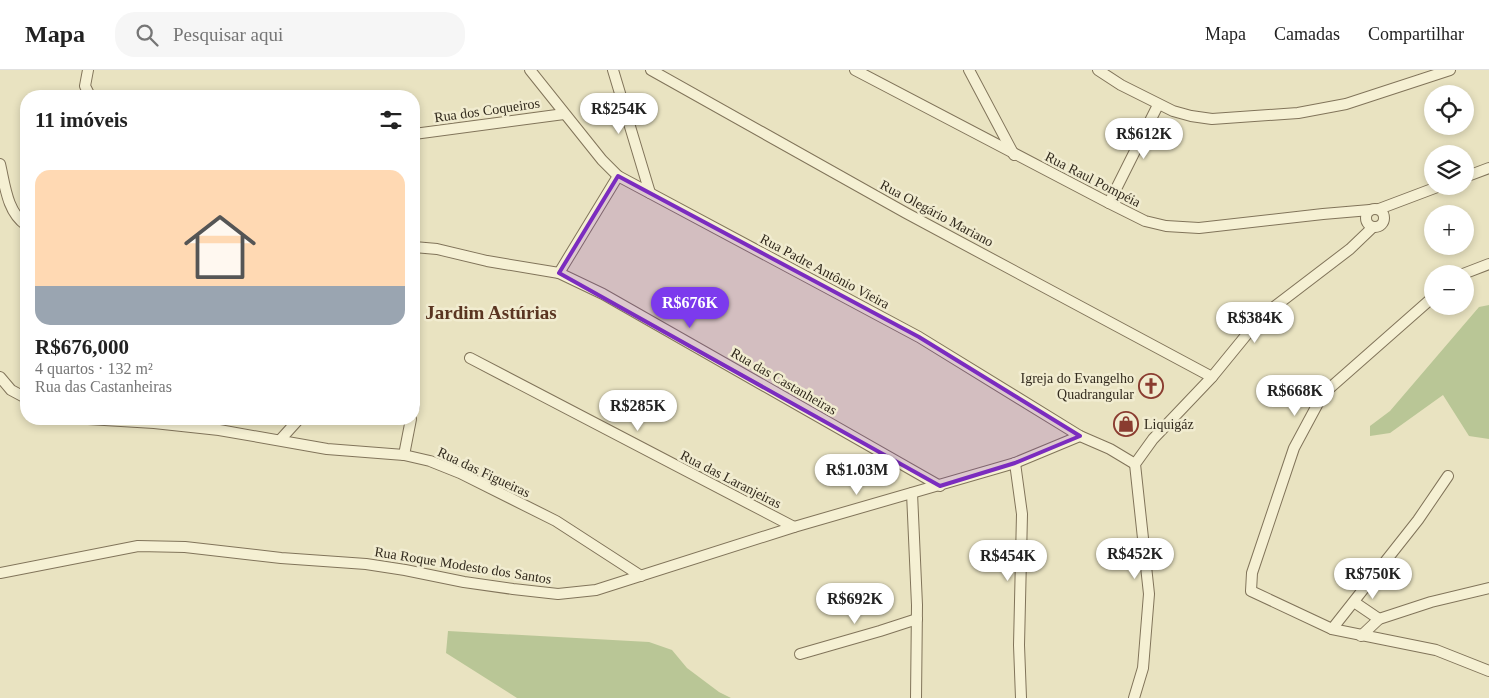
<!DOCTYPE html>
<html lang="pt">
<meta charset="utf-8">
<style>
body{margin:0;font-family:"Times New Roman",serif;background:#f6f6f6;color:#222;height:100vh;display:flex;flex-direction:column;font-size:19px;white-space:nowrap}
*{box-sizing:border-box;margin:0}
p{font-size:16px;color:#767676}
.icon{flex:none;width:28px;height:28px;fill:none;stroke:currentColor;stroke-width:2;stroke-linecap:round;stroke-linejoin:round}
.map{position:relative;flex:1;overflow:hidden}
.side{position:absolute;left:20px;top:20px;width:400px;height:335px;display:flex;flex-direction:column;background:#fff;border-radius:20px;box-shadow:0 2px 8px #0003}
.side>*{flex:none}
.buttons{position:absolute;left:1424px;top:15px;display:grid;gap:10px}
.buttons a{display:grid;place-items:center;width:50px;height:50px;border-radius:50%;background:#fff;box-shadow:0 2px 8px #0003;font-size:25px}
.price{position:absolute;translate:-50% -42px;padding:0 11px;border-radius:18px;background:#fff;color:#222;font-size:16px;line-height:32px;filter:drop-shadow(0 1px 2px #0008)}
.price::after{content:'';position:absolute;left:50%;top:30px;width:15px;height:11px;margin-left:-8px;background:inherit;clip-path:polygon(0 0,100% 0,50% 100%)}
.price.selected{background:#7c3aed;color:#fff}
ul{padding:0;list-style:none}
li{display:grid;align-content:center;gap:10px;height:265px;padding:0 15px}
li span{display:grid;place-items:center;height:155px;border-radius:15px;color:#555}
li>.icon{margin-inline-start:auto}
span .icon{width:90px;height:90px;fill:#fffc;stroke-width:1}
li b{font-size:21px}
h2{display:flex;justify-content:space-between;align-items:center;height:60px;padding:0 15px;font-size:21px}
header{display:flex;align-items:center;gap:30px;box-sizing:border-box;height:70px;padding:0 25px;background:#fff;border-bottom:1px solid #e0e0e0}
header strong{font-size:24px}
nav{display:flex;gap:28px;margin-inline-start:auto;font-size:18px}
.search{width:350px;height:45px;background:#f6f6f6;display:flex;align-items:center;gap:12px;box-sizing:border-box;padding:0 18px;border-radius:20px;color:#767676;font-size:19px}
.map>svg:first-child{display:block}
.green{fill:#b9c696}
.lines{fill:none;stroke-linecap:round;stroke-linejoin:round}
.street-casing{stroke:#81745a;stroke-width:12}
.street{stroke:#f5f0d3;stroke-width:10}
.marked{fill:#7b2cbf;fill-opacity:0.2;stroke:#7b2cbf;stroke-width:4;stroke-linejoin:round}
.labels{text-anchor:middle;stroke-width:5;stroke-linejoin:round;paint-order:stroke}
.street-label{font-size:14px;fill:#322a1d;stroke:#f1ecd0}
.poi-label{font-size:14px;fill:#322a1d;stroke:#f1ecd0;text-anchor:end}
.district-label{font-size:19px;font-weight:bold;fill:#5a3521;stroke:#f1ecd0}
</style>
<header>
<strong>Mapa</strong>
<div class="search"><svg class="icon" aria-label="search" viewBox="0 0 24 24"><circle cx="10" cy="10" r="6"/><path d="M15 15l6 6"/></svg>Pesquisar aqui</div>
<nav><a>Mapa</a><a>Camadas</a><a>Compartilhar</a></nav>
</header>
<div class="map">
<svg width="1489" height="628" viewBox="0 0 1489 628">
<rect width="100%" height="100%" fill="#e9e3c1"/>
<!-- green -->
<g class="green">
<polygon points="1489,235 1489,369 1469,366 1443,325 1390,363 1370,366 1370,356 1390,341 1479,237"/>
<polygon points="448,561 649,572 672,580 687,598 719,622 731,628 517,628 446,583"/>
</g>
<g class="lines">
<defs>
<g id="street">
<polyline points="88,0 85,16 90,26"/>
<polyline points="530,0 602,90 618,106 919,267 1080,366 1110,379 1135,394"/>
<polyline points="613,0 650,123"/>
<polyline points="651,0 906,143 1212,307"/>
<polyline points="855,0 1109,133 1145,151 1166,156 1199,158 1323,144 1370,140"/>
<polyline points="969,0 1014,85"/>
<polyline points="1098,0 1121,15 1173,41 1191,46 1212,49 1298,43 1346,34 1450,0"/>
<polyline points="414,64 564,44"/>
<path d="M 0,94 C 5,115 7,142 26,155"/>
<polyline points="1465,107 1489,98"/>
<polyline points="1109,133 1158,35"/>
<circle cx="1375" cy="148" r="9"/>
<polyline points="1379,139 1440,116"/>
<polyline points="414,177 437,179 487,191 559,203 603,224 940,416"/>
<polyline points="559,203 618,106"/>
<polyline points="1463,204 1489,194"/>
<polyline points="1432,228 1323,324 1294,378 1252,503 1251,521 1332,559 1436,580 1489,601"/>
<polyline points="470,288 794,457"/>
<polyline points="0,307 11,320 26,328"/>
<polyline points="414,337 414,334"/>
<polyline points="88,349 154,353 219,360 327,379 404,385 430,391 460,403 556,451 641,506"/>
<polyline points="280,370 299,349"/>
<polyline points="404,385 411,349"/>
<polyline points="1015,393 1022,444 1019,575 1021,628"/>
<polyline points="912,423 917,535 916,628"/>
<polyline points="0,503 138,476 185,477 281,488 366,494 405,500 464,512 513,519 558,524 596,520 794,457 1015,393 1080,366"/>
<polyline points="1354,532 1379,549"/>
<polyline points="1332,559 1418,450 1448,406"/>
<polyline points="1361,566 1379,549 1431,532 1489,518"/>
<polyline points="800,584 880,561 917,549"/>
<polyline points="1134,628 1143,598 1149,524 1135,394 1153,369 1212,307 1261,247 1350,179 1373,157"/>
</g>
</defs>
<!-- street casing -->
<use href="#street" class="street-casing"/>
<!-- street -->
<use href="#street" class="street"/>
</g>
<!-- marked area -->
<path class="marked" d="M 618,106 L 919,267 L 1080,366 L 1015,393 L 940,416 L 559,203 Z"/>
<!-- icons -->
<defs>
<symbol id="church-ring" viewBox="-11 -11 22 22"><circle r="9.5" fill="#f1ecd0" stroke="#8a3c30" stroke-width="1.5"/><path d="M-1.2-6h2.4v3.5h3.3v2.4h-3.3V6h-2.4V-.1h-3.3v-2.4h3.3Z" fill="#8a3c30"/></symbol>
<symbol id="shop-ring" viewBox="-11 -11 22 22"><circle r="9.5" fill="#f1ecd0" stroke="#8a3c30" stroke-width="1.5"/><path d="M-5-2.5h2.3a2.7 3.5 0 0 1 5.4 0H5L5.5 6h-11ZM-1.5-2.5h3a1.5 2.3 0 0 0-3 0Z" fill="#8a3c30"/></symbol>
</defs>
<g fill-rule="evenodd">
<use href="#church-ring" x="1137" y="302" width="28" height="28"/>
<use href="#shop-ring" x="1112" y="340" width="28" height="28"/>
</g>
<g class="labels">
<!-- street labels -->
<g class="street-label">
<text transform="translate(487 40) rotate(-8)" y="5">Rua dos Coqueiros</text>
<text transform="translate(1093 109) rotate(27)" y="5">Rua Raul Pompéia</text>
<text transform="translate(937 143) rotate(28)" y="5">Rua Olegário Mariano</text>
<text transform="translate(825 201) rotate(28)" y="5">Rua Padre Antônio Vieira</text>
<text transform="translate(784 311) rotate(30)" y="5">Rua das Castanheiras</text>
<text transform="translate(484 402) rotate(25)" y="5">Rua das Figueiras</text>
<text transform="translate(731 409) rotate(27)" y="5">Rua das Laranjeiras</text>
<text transform="translate(463 495) rotate(9)" y="5">Rua Roque Modesto dos Santos</text>
</g>
<!-- poi labels -->
<g class="poi-label">
<text x="1134" y="313">Igreja do Evangelho<tspan x="1134" dy="16">Quadrangular</tspan></text>
<text x="1144" y="359" text-anchor="start">Liquigáz</text>
</g>
<!-- district labels -->
<g class="district-label">
<text x="491" y="249">Jardim Astúrias</text>
</g>
</g>
</svg>
<div class="buttons">
<a><svg class="icon" aria-label="locate" viewBox="0 0 24 24"><circle cx="12" cy="12" r="6"/><path d="M12 2v4M12 18v4M2 12h4M18 12h4"/></svg></a>
<a><svg class="icon" aria-label="layers" viewBox="0 0 24 24"><path d="M12 4l9 5-9 5-9-5zM3 14l9 5 9-5"/></svg></a>
<a>+</a>
<a>−</a>
</div>
<b class="price" style="left:619px;top:65px">R$254K</b>
<b class="price" style="left:1144px;top:90px">R$612K</b>
<b class="price selected" style="left:690px;top:259px">R$676K</b>
<b class="price" style="left:1255px;top:274px">R$384K</b>
<b class="price" style="left:1295px;top:347px">R$668K</b>
<b class="price" style="left:638px;top:362px">R$285K</b>
<b class="price" style="left:857px;top:426px">R$1.03M</b>
<b class="price" style="left:1135px;top:510px">R$452K</b>
<b class="price" style="left:1008px;top:512px">R$454K</b>
<b class="price" style="left:1373px;top:530px">R$750K</b>
<b class="price" style="left:855px;top:555px">R$692K</b>
<section class="side">
<h2>11 imóveis<svg class="icon" aria-label="filters" viewBox="0 0 24 24"><path d="M4 7h16M4 17h16"/><circle cx="9" cy="7" r="2"/><circle cx="15" cy="17" r="2"/></svg></h2>
<ul>
<li><span style="background:linear-gradient(#ffd9b3 75%,#9aa5b1 0)"><svg class="icon" aria-label="home" viewBox="0 0 24 24"><path d="M3 11l9-7 9 7M6 9v11h12V9"/></svg></span><div><b>R$676,000</b><p>4 quartos · 132 m²</p><p>Rua das Castanheiras</p></div></li>
</ul>
</section>
</div>
